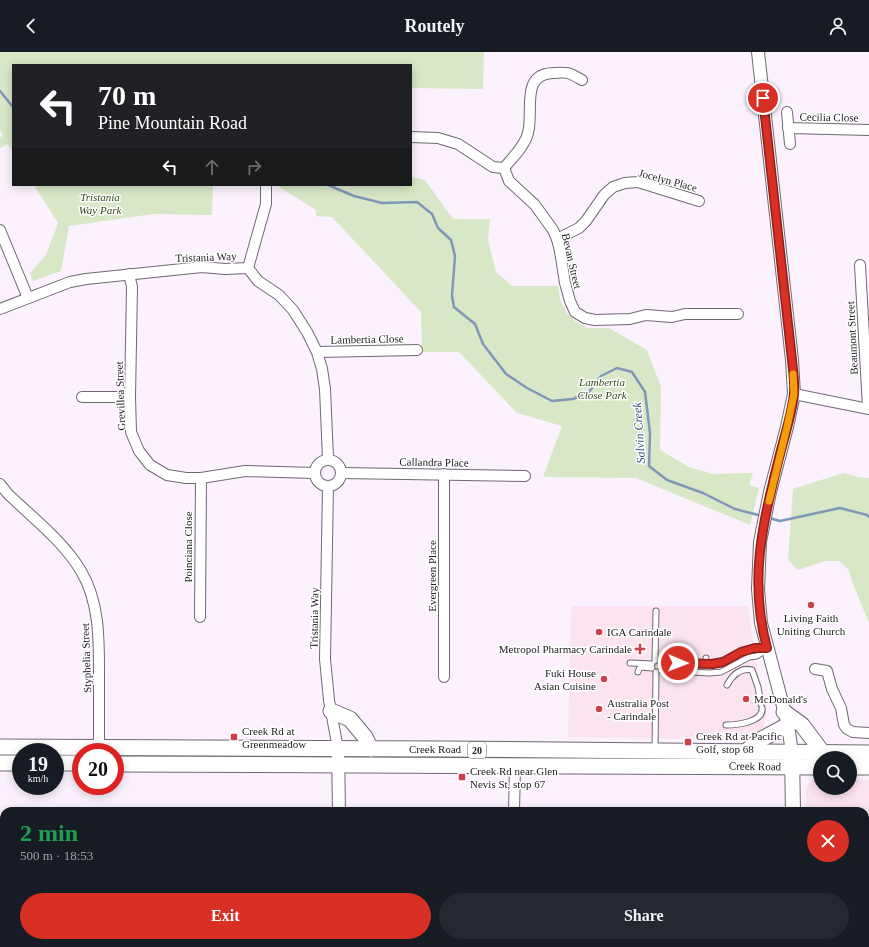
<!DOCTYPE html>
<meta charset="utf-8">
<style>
body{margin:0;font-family:"Times New Roman",serif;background:#242831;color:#f1f3f6;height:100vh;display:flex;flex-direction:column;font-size:15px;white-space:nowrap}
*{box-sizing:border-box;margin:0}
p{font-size:13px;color:#9ea1a6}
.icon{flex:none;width:22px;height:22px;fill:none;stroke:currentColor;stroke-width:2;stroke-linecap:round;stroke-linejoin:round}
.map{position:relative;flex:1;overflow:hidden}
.side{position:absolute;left:0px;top:755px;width:869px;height:140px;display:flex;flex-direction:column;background:#171b24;border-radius:12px 12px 0 0;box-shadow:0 2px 10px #0003}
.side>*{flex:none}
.banner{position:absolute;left:12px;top:12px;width:400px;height:122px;border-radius:0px;box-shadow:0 2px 10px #0003;background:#202124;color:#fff;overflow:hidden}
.fabs{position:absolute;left:813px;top:699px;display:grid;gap:8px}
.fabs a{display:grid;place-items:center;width:44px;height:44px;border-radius:50%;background:#171b24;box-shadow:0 2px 10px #0003;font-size:20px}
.speed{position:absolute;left:12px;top:691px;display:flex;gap:8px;font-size:20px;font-weight:700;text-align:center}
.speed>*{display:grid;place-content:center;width:52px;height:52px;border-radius:50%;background:#171b24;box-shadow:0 2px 10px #0003;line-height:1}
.speed small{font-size:10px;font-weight:400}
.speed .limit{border:6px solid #d22;background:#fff;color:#111}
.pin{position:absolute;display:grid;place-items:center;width:34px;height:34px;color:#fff;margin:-17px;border:2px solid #fff;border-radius:50%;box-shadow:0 1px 4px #0007}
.me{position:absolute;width:44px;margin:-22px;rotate:91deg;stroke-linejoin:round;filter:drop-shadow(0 0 3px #0008)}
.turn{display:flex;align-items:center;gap:14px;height:84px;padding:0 20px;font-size:18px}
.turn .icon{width:52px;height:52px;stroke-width:2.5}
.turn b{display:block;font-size:28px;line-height:34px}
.lanes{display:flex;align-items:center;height:38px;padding:0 20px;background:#0003;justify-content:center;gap:20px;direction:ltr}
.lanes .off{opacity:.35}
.round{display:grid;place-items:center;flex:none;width:42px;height:42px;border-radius:21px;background:#242831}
.headline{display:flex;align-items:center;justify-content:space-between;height:68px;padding:0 20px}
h1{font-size:24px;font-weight:800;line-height:30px;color:#1e9e55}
.button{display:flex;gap:8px;margin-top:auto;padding:8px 20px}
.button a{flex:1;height:46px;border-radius:24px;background:#d93025;color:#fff;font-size:16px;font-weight:800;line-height:46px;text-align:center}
.button a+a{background:#242831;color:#f1f3f6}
header{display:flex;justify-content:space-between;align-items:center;height:52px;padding:0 20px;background:#171b24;font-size:18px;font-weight:800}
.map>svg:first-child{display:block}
.commercial{fill:#fbe4f0}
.green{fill:#d8e8c6}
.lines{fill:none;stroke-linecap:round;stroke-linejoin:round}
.stream{stroke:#8097b8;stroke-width:2.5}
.service-casing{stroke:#706873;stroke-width:7}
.minor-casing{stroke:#706873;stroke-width:12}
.tertiary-casing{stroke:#706873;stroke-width:14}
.secondary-casing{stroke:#706873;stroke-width:16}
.primary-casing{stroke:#706873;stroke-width:17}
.service{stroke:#fff;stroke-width:5}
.minor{stroke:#fff;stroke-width:10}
.tertiary{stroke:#fff;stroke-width:12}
.secondary{stroke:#fff;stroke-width:14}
.primary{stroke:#fff;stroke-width:15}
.route-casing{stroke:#8d1f18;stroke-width:10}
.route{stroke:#d93025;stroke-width:7}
.slow{stroke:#f59e0b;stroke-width:7}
.poi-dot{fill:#cf3f4b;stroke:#fff;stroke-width:1.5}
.labels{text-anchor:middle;stroke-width:3;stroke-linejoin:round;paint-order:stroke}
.shield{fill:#fff;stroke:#666466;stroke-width:1}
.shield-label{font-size:10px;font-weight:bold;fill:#242125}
.street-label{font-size:11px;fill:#242125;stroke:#fff}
.park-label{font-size:11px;font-style:italic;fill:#354b12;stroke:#fff}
.poi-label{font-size:11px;fill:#242125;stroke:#fff;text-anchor:start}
.water-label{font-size:12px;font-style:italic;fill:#2e4f7d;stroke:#fff}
</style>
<header><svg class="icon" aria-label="back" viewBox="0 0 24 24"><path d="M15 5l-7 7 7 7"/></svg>Routely<svg class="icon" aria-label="person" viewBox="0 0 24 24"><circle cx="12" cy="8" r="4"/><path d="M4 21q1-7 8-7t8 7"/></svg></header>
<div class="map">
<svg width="869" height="895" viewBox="0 0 869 895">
<rect width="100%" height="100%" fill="#fbf2fe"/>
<g class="commercial">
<path d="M571 554H748L755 607 767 659 763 678 737 688 568 685Z"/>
<path d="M820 727V736H850V727L869 728V845H865V759H806V734L812 728Z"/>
</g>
<g class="green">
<path d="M0 0H484L483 37 411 36V13H13V100L8 92 0 96V85L3 84 0 79Z"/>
<path d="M411 125 425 128 453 167H490L488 188 496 220 512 234H558L560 247 566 260 575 269 587 276H609L647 298 661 335 660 398 689 415 712 422 753 421 749 433 759 436 750 473 636 426 543 425 562 374 517 361 459 300H422L421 260 332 165 316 164V158L276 133H411Z"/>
<path d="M34 133H213L212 163 153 162 69 174 61 219 33 229 30 221 46 203 58 171Z"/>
<path d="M843 421 858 425 869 426V571L851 527 849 518 839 509H825L798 518 788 508 793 437Z"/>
</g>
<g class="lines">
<g class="stream">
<path d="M0 39 13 55"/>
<path d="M328 133 354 144 382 151 417 150 432 162 438 176 451 188 455 204 452 244 454 255 475 272 483 292 506 322 527 336 552 349 573 347 589 340 601 324 617 316 632 320 645 340 650 381 649 414 667 428 703 441 735 457 762 464"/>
<path d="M769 466 780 469 840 456 867 463 869 465"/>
</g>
<g class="service-casing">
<g id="service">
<path d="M678 605V611"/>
<path d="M706 606V612"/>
<path d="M655 609 656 559"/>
<path d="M630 611 652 612"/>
<path d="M661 611 712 612 723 611 741 600 755 596H767"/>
<path d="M661 618 709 621 721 620 749 605 757 604 767 597"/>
<path d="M638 620 639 617 641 615 652 616"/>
<path d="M727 633C732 624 740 615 752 618L758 635 761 652"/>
<path d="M726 673C737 673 764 670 762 656"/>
<path d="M655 697 656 620"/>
</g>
</g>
<g class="minor-casing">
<g id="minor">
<path d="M787 60 790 92"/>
<path d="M788 76 869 78"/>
<path d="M411 85 438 86 458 92 493 115 504 116 509 129 535 153 553 178 557 187 560 199 565 231 570 249 575 260 585 266 595 268 630 267 646 263 672 265 685 262H738"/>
<path d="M504 116C512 106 525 94 528 81 534 59 520 22 553 21 569 20 568 20 582 28"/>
<path d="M0 178 28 246"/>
<path d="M557 187 579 176 586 169 604 143 613 135 625 131 638 130 699 149"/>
<path d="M860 213 868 356"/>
<path d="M248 216 266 152V133"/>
<path d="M129 222 132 235 130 345 131 380 139 399 150 413 167 423 186 426H201L245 419 315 421"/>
<path d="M0 257 70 230 86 227 202 215 225 217 248 216 258 229 279 243 293 258 307 280 317 300 322 317 325 337 328 407"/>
<path d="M317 300 417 298"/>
<path d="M794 342 869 357"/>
<path d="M82 345H130"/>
<circle cx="328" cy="421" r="13"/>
<path d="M342 421 525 424"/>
<path d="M444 422V625"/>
<path d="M0 432 8 442C32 465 64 490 81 519 100 551 99 589 99 625 99 649 99 672 99 695"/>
<path d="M328 434 325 607 329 648 338 697"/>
<path d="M200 565 201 426"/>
<path d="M815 617 827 619 832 637 841 656 844 673 847 677 853 680 869 681"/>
<path d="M514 759 515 713"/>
<path d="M0 816H4"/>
<path d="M865 878H869"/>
<path d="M79 895V891"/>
<path d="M181 895V891"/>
<path d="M417 895 418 891"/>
<path d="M514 895V891"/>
<path d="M696 895V891"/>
</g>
</g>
<g class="tertiary-casing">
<g id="tertiary">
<path d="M758 0 792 308 794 342 787 375 770 440 760 490 758 537 761 571 788 673 792 701"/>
<path d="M338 697 339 759"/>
<path d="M308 895 310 891"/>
</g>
</g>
<g class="secondary-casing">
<g id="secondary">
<path d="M792 703 793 759"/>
<path d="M792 895V891"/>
</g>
</g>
<g class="primary-casing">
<g id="primary">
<path d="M331 659 350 667 365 685 371 697"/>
<path d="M784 660 802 673 823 701"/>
<path d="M0 695 444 697 869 701"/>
<path d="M745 700 760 688 788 673"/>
<path d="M0 711H21"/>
<path d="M55 711H81"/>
<path d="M115 712 820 715"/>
<path d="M850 715H869"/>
</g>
</g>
<use href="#service" class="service"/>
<use href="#minor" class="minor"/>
<use href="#tertiary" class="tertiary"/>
<use href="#secondary" class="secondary"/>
<use href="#primary" class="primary"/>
</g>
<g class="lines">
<g class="route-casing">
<path id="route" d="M678 611 712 612 723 610 741 600 755 596H767C749 529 762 475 778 410 783 389 792 362 794 342 795 331 793 319 792 308L763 46"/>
</g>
<use href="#route" class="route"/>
<path class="slow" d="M769 449 787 375 794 342 793 322"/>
</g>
<g class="poi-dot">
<circle cx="811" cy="553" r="4"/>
<circle cx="599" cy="580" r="4"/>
<path d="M638 591h4v4h4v4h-4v4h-4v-4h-4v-4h4z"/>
<circle cx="604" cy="627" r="4"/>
<circle cx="746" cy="647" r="4"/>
<circle cx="599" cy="657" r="4"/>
<rect x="230" y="681" width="8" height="8" rx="2"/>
<rect x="684" y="686" width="8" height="8" rx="2"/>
<rect x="458" y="721" width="8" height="8" rx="2"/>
</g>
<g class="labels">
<rect class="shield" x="468" y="690" width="18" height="16" rx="3"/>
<g class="shield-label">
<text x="477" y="702">20</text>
</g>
<g class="street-label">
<text transform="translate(829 65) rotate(1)" y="4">Cecilia Close</text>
<text transform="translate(668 128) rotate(15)" y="4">Jocelyn Place</text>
<text transform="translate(206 205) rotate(-2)" y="4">Tristania Way</text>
<text transform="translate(572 209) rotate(77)" y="4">Bevan Street</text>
<text transform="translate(852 286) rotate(-93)" y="4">Beaumont Street</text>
<text transform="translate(367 287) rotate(-1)" y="4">Lambertia Close</text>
<text transform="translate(120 344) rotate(-92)" y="4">Grevillea Street</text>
<text transform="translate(434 410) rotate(1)" y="4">Callandra Place</text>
<text transform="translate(188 495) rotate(-90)" y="4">Poinciana Close</text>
<text transform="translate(432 524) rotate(-90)" y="4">Evergreen Place</text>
<text transform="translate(314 566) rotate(-89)" y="4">Tristania Way</text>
<text transform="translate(86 606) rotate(-92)" y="4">Styphelia Street</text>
<text x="435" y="701">Creek Road</text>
<text transform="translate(755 714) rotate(1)" y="4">Creek Road</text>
</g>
<g class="park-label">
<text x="100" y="149">Tristania<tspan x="100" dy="13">Way Park</tspan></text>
<text x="602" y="334">Lambertia<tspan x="602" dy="13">Close Park</tspan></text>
</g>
<g class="poi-label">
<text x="811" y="570" text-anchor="middle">Living Faith<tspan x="811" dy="13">Uniting Church</tspan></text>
<text x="607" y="584">IGA Carindale</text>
<text x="632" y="601" text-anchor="end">Metropol Pharmacy Carindale</text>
<text x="596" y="625" text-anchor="end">Fuki House<tspan x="596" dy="13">Asian Cuisine</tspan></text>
<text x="754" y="651">McDonald's</text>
<text x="607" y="655">Australia Post<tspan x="607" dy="13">- Carindale</tspan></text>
<text x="242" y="683">Creek Rd at<tspan x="242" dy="13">Greenmeadow</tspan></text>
<text x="696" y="688">Creek Rd at Pacific<tspan x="696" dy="13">Golf, stop 68</tspan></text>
<text x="470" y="723">Creek Rd near Glen<tspan x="470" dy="13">Nevis St, stop 67</tspan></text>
</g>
<g class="water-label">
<text transform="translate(639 381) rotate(-94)" y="4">Salvin Creek</text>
</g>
</g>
</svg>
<div class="fabs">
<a><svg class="icon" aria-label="search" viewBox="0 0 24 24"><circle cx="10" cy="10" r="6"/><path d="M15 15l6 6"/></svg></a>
</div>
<div class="speed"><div>19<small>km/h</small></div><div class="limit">20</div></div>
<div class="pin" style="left:763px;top:46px;background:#d93025"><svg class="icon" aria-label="arrive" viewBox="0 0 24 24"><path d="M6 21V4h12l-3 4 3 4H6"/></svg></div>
<svg class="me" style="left:678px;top:611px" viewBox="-20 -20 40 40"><circle r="17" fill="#d93025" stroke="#fff" stroke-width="3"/><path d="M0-11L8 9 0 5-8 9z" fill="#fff"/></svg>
<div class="banner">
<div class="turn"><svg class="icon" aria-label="left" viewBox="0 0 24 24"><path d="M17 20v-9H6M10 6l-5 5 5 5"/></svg><div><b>70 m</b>Pine Mountain Road</div></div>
<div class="lanes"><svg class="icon" aria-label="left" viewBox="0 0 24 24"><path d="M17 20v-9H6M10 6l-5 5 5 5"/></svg><svg class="icon off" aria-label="ahead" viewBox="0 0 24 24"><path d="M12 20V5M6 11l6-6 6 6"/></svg><svg class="icon off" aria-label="right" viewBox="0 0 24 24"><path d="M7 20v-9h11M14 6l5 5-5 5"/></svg></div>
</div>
<section class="side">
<div class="headline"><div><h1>2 min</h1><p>500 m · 18:53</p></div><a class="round" style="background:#d93025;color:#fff"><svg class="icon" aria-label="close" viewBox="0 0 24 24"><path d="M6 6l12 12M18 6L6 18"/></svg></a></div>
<div class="button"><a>Exit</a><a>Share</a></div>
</section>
</div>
